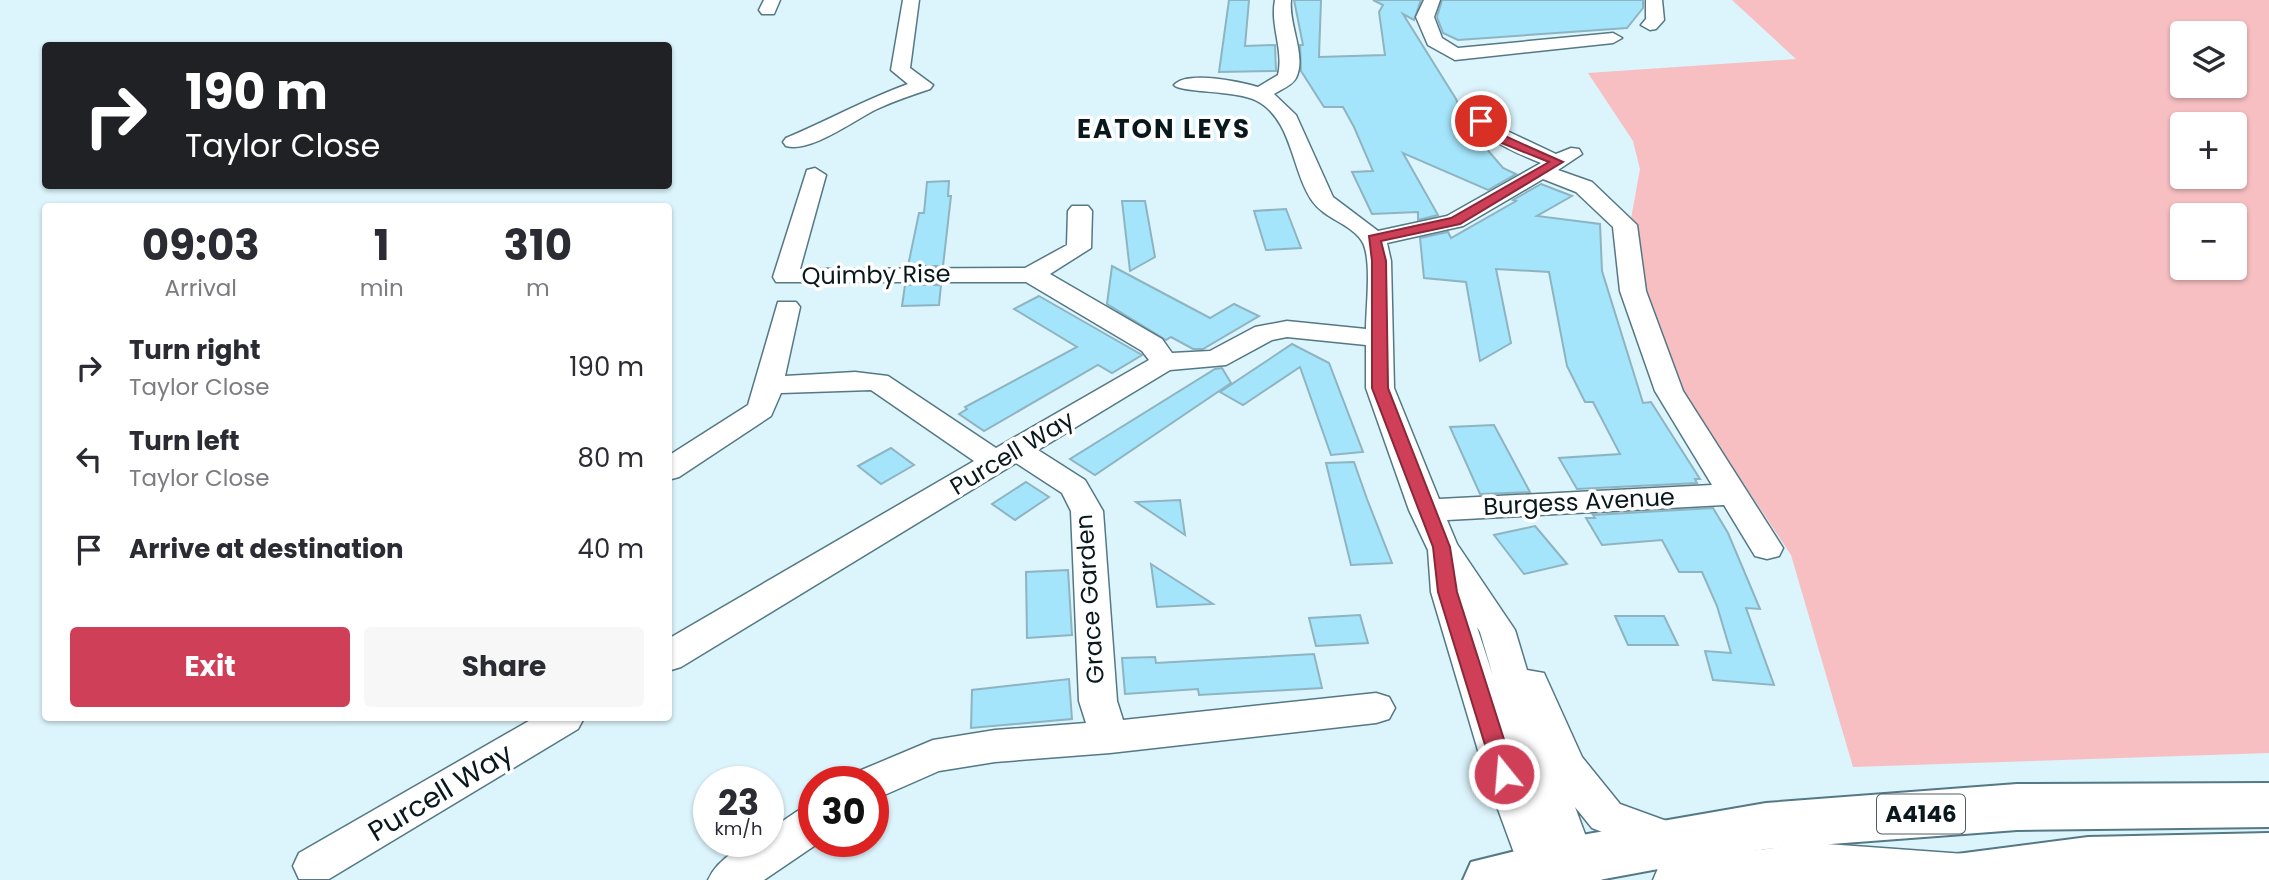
<!DOCTYPE html>
<meta charset="utf-8">
<style>
body{margin:0;font-family:Poppins,sans-serif;background:#f7f7f7;color:#2b2b33;height:100vh;display:flex;flex-direction:column;font-size:26px;white-space:nowrap}
*{box-sizing:border-box;margin:0}
p{font-size:23px;color:#7c7c81}
.icon{flex:none;width:38px;height:38px;fill:none;stroke:currentColor;stroke-width:2;stroke-linecap:round;stroke-linejoin:round}
.map{position:relative;flex:1;overflow:hidden}
.side{position:absolute;left:42px;top:203px;width:630px;height:518px;display:flex;flex-direction:column;background:#fff;border-radius:7px;box-shadow:0 2px 5px #0004}
.side>*{flex:none}
.guide{position:absolute;left:42px;top:42px;width:630px;height:147px;border-radius:7px;box-shadow:0 2px 5px #0004;background:#202124;color:#fff;overflow:hidden}
.controls{position:absolute;left:2170px;top:21px;display:grid;gap:14px}
.controls a{display:grid;place-items:center;width:77px;height:77px;border-radius:7px;background:#fff;box-shadow:0 2px 5px #0004;font-size:35px}
.speed{position:absolute;left:693px;top:766px;display:flex;gap:14px;font-size:35px;font-weight:700;text-align:center}
.speed>*{display:grid;place-content:center;width:91px;height:91px;border-radius:50%;background:#fff;box-shadow:0 2px 5px #0004;line-height:1}
.speed small{font-size:18px;font-weight:400}
.speed .limit{border:10px solid #d22;background:#fff;color:#111}
.pin{position:absolute;display:grid;place-items:center;width:60px;height:60px;color:#fff;margin:-30px;border:4px solid #fff;border-radius:50%;box-shadow:0 2px 7px #0007}
.me{position:absolute;width:77px;margin:-38px;rotate:343deg;stroke-linejoin:round;filter:drop-shadow(0 0 5px #0008)}
.turn{display:flex;align-items:center;gap:24px;height:147px;padding:0 28px;font-size:32px}
.turn .icon{width:91px;height:91px;stroke-width:2.5}
.turn b{display:block;font-size:49px;line-height:60px}
.eta{display:flex;justify-content:space-evenly;align-items:center;height:119px;text-align:center}
.eta b{font-size:42px;font-weight:700;line-height:49px}
.cta{display:flex;gap:14px;margin-top:auto;padding:14px 28px}
.cta a{flex:1;height:80px;border-radius:7px;background:#cf3f58;color:#fff;font-size:28px;font-weight:700;line-height:80px;text-align:center}
.cta a+a{background:#f7f7f7;color:#2b2b33}
ul{padding:0;list-style:none}
li{display:flex;align-items:center;gap:21px;height:91px;padding:0 28px}
li div{flex:1}
li b{display:block;font-size:26px}
li em{font-style:normal}
.map>svg:first-child{display:block}
.green{fill:#f7bfc2;fill-rule:evenodd}
.building{fill:#a4e5fb;stroke:#8eb4c1;stroke-width:2}
.lines{fill:none;stroke-linecap:round;stroke-linejoin:round}
.minor-casing{stroke:#547884;stroke-width:3}
.trunk-casing{stroke:#547884;stroke-width:4}
.minor{fill:#fff;fill-rule:evenodd}
.trunk{fill:#fff;fill-rule:evenodd}
.route{fill:#cf3f58;stroke:#872939;stroke-width:2}
.labels{text-anchor:middle;stroke-width:7;stroke-linejoin:round;paint-order:stroke}
.shield{fill:#fff;stroke:#535d61;stroke-width:2}
.shield-label{font-size:23px;font-weight:bold;fill:#09181d}
.street-label{font-size:24px;fill:#09181d;stroke:#fff}
.far-district-label{font-size:26px;font-weight:bold;letter-spacing:2px;fill:#09181d;stroke:#fff}
.near-street-label{font-size:28px;fill:#09181d;stroke:#fff}
</style>
<div class="map">
<svg width="2269" height="880" viewBox="0 0 2269 880">
<rect width="100%" height="100%" fill="#dcf4fc"/>
<path class="green" d="M1732 0H2269V753L1853 767 1791 555 1676 382 1642 284 1631 219 1640 169 1633 141 1588 73 1796 59ZM2182 33H2235V86H2182ZM2182 124H2235V177H2182ZM2182 215H2235V268H2182Z"/>
<g class="building">
<path d="M1229 0H1249L1245 46 1275 45 1276 71 1219 72Z"/>
<path d="M1294 0H1321L1319 57 1385 55 1379 12 1383 5 1373 0H1421L1414 20 1403 14 1456 99 1467 126 1503 168 1516 174 1488 190 1403 153 1438 215 1418 220V212L1372 214 1352 172 1373 171 1354 127 1343 107H1324L1301 71 1300 45H1303Z"/>
<path d="M1442 0H1643V8L1627 28 1458 40 1443 33 1437 17Z"/>
<path d="M949 181 948 196H951L943 266H908L919 213H924L927 182Z"/>
<path d="M1541 184 1572 196 1537 216 1600 224 1602 271 1643 403 1651 402 1700 479H1695L1697 483 1577 489 1559 458 1620 454 1593 402H1585L1567 366 1549 272 1496 269 1511 343 1480 361 1466 282 1424 278 1420 238 1448 232 1451 238 1516 201 1513 200Z"/>
<path d="M1122 201H1145L1155 257 1130 271Z"/>
<path d="M1286 209 1301 248 1266 250 1254 211Z"/>
<path d="M1112 266 1210 318 1234 304 1259 316 1203 349H1193L1171 337 1166 340 1107 304Z"/>
<path d="M905 285H941L939 305 902 306Z"/>
<path d="M1039 296 1142 355 1112 373 1098 365 984 431 959 414 967 409 965 407 1077 347 1014 309Z"/>
<path d="M1292 344 1329 363 1363 452 1331 455 1300 367 1243 405 1220 392Z"/>
<path d="M1222 368 1231 383 1095 475 1070 459 1215 369Z"/>
<path d="M1494 425 1530 492 1480 494 1450 427Z"/>
<path d="M891 448 914 465 881 484 858 466Z"/>
<path d="M1354 462 1367 499 1392 563 1351 565 1326 463Z"/>
<path d="M1026 482 1049 497 1015 520 992 504Z"/>
<path d="M1180 500 1185 535 1136 502Z"/>
<path d="M1713 508 1728 533 1760 609 1746 608 1774 685 1713 680 1705 651 1731 653 1717 606 1702 572H1679L1662 540 1602 545 1586 518H1595L1593 515Z"/>
<path d="M1535 526 1567 564 1524 574 1494 535Z"/>
<path d="M1151 564 1213 604 1157 607Z"/>
<path d="M1068 570 1072 635 1027 638 1026 572Z"/>
<path d="M1360 615 1368 643 1316 646 1309 618Z"/>
<path d="M1615 616H1664L1678 645H1628Z"/>
<path d="M1314 654 1322 688 1199 695 1198 689 1125 694 1122 658 1155 657 1156 663Z"/>
<path d="M1069 679 1072 719 971 728 972 690Z"/>
</g>
<g class="lines">
<g class="minor-casing">
<g id="minor">
<path d="M764 0H780L774 14H762L759 10Z"/>
<path d="M903 0H919L910 68 933 85 930 89C912 95 894 101 877 109 854 120 811 153 786 146L783 142 786 138C827 121 866 99 908 84L891 70Z"/>
<path d="M1275 0H1291C1288 24 1307 56 1296 78 1293 85 1280 90 1274 94L1296 115 1333 197 1378 231 1447 216 1541 163C1507 149 1479 139 1466 103L1476 97 1483 99 1491 116 1505 130 1556 154 1571 148 1579 149 1582 154 1558 170 1592 182 1637 225 1646 291 1683 391 1783 548 1779 556 1767 559 1755 556 1724 505 1447 520 1457 544 1515 630 1527 670 1544 673 1582 757 1620 804 1686 828 1692 841 1686 854 1671 859 1592 828 1575 807 1602 880H1524L1485 774 1431 592 1428 550 1409 510 1366 388V345L1287 337 1272 340 1226 365 1170 370 1038 450 1085 480 1103 511 1117 701 1123 720 1376 693 1389 697 1395 708 1389 719 1376 723 1110 753 995 762 939 771 873 800V782H853L859 771 933 740 995 730 1086 723 1079 701 1071 511 1062 493 1016 463 681 667 668 671V639L974 461 871 390 781 393 771 416 679 477 668 480V456L748 405 778 302H796L800 307 785 376 855 372 888 376 996 448 1149 360 1142 351 1026 282H776L773 277 807 170 815 168 826 175 800 269 1025 268 1067 245 1068 211 1072 206H1088L1092 211 1091 248 1050 274 1162 339 1172 353 1210 351 1255 327 1287 321 1366 329C1366 308 1372 261 1363 243 1354 225 1325 219 1313 202 1291 171 1293 120 1257 101 1237 90 1181 93 1174 85 1187 70 1241 82 1258 87L1278 75C1284 50 1270 26 1275 0ZM1543 179 1576 192 1613 227 1620 291 1655 391 1712 485 1439 499 1394 388 1391 261 1387 243 1463 226ZM1477 627 1480 632 1493 676Z"/>
<path d="M1424 0H1440L1434 17 1442 38 1458 48 1613 33 1622 38 1613 43 1455 60 1428 45 1416 17Z"/>
<path d="M1646 0H1662L1664 20 1656 29 1650 30 1641 25 1646 19Z"/>
<path d="M534 718H584L578 729 329 879H299L293 866 299 853Z"/>
<path d="M814 805V842H820L764 880H708C718 858 744 842 768 842V831L799 810Z"/>
<path d="M1813 843 1965 854 1980 859 1986 873 1983 880H1653L1659 866 1674 861Z"/>
</g>
</g>
<g class="trunk-casing">
<g id="trunk">
<path d="M2269 783V827L2017 830 1766 849 1599 880H1463L1471 862 1576 836 1766 803 2017 784Z"/>
<path d="M2269 833V880H1921L1929 862 1949 855 2088 837Z"/>
</g>
</g>
<use href="#minor" class="minor"/>
<use href="#trunk" class="trunk"/>
</g>
<path class="route" d="M1477 119H1485L1507 137 1563 162 1460 224 1381 241 1386 261 1388 388 1450 547 1457 592 1515 774 1512 780 1504 783 1497 780 1494 774 1438 592 1433 547 1372 388V261L1369 236 1451 218 1549 162 1499 142 1477 124Z"/>
<g class="labels">
<rect class="shield" x="1877" y="794.5" width="88" height="39" rx="5"/>
<g class="shield-label">
<text x="1921" y="822">A4146</text>
</g>
<g class="street-label">
<text transform="translate(876 275) rotate(-1)" y="8">Quimby Rise</text>
<text transform="translate(1012 453) rotate(-31)" y="8">Purcell Way</text>
<text transform="translate(1579 502) rotate(-3)" y="8">Burgess Avenue</text>
<text transform="translate(1090 599) rotate(-94)" y="8">Grace Garden</text>
</g>
<g class="far-district-label">
<text x="1164" y="138">EATON LEYS</text>
</g>
<g class="near-street-label">
<text transform="translate(440 792) rotate(-31)" y="10">Purcell Way</text>
</g>
</g>
</svg>
<div class="controls">
<a><svg class="icon" aria-label="layers" viewBox="0 0 24 24"><path d="M12 4l9 5-9 5-9-5zM3 14l9 5 9-5"/></svg></a>
<a>+</a>
<a>−</a>
</div>
<div class="speed"><div>23<small>km/h</small></div><div class="limit">30</div></div>
<div class="pin" style="left:1481px;top:121px;background:#d93025"><svg class="icon" aria-label="arrive" viewBox="0 0 24 24"><path d="M6 21V4h12l-3 4 3 4H6"/></svg></div>
<svg class="me" style="left:1504px;top:774px" viewBox="-20 -20 40 40"><circle r="17" fill="#cf3f58" stroke="#fff" stroke-width="3"/><path d="M0-11L8 9 0 5-8 9z" fill="#fff"/></svg>
<div class="guide">
<div class="turn"><svg class="icon" aria-label="right" viewBox="0 0 24 24"><path d="M7 20v-9h11M14 6l5 5-5 5"/></svg><div><b>190 m</b>Taylor Close</div></div>
</div>
<section class="side">
<div class="eta">
<div><b>09:03</b><p>Arrival</p></div>
<div><b>1</b><p>min</p></div>
<div><b>310</b><p>m</p></div>
</div>
<ul>
<li><svg class="icon" aria-label="right" viewBox="0 0 24 24"><path d="M7 20v-9h11M14 6l5 5-5 5"/></svg><div><b>Turn right</b><p>Taylor Close</p></div><em>190 m</em></li>
<li><svg class="icon" aria-label="left" viewBox="0 0 24 24"><path d="M17 20v-9H6M10 6l-5 5 5 5"/></svg><div><b>Turn left</b><p>Taylor Close</p></div><em>80 m</em></li>
<li><svg class="icon" aria-label="arrive" viewBox="0 0 24 24"><path d="M6 21V4h12l-3 4 3 4H6"/></svg><div><b>Arrive at destination</b></div><em>40 m</em></li>
</ul>
<div class="cta"><a>Exit</a><a>Share</a></div>
</section>
</div>
